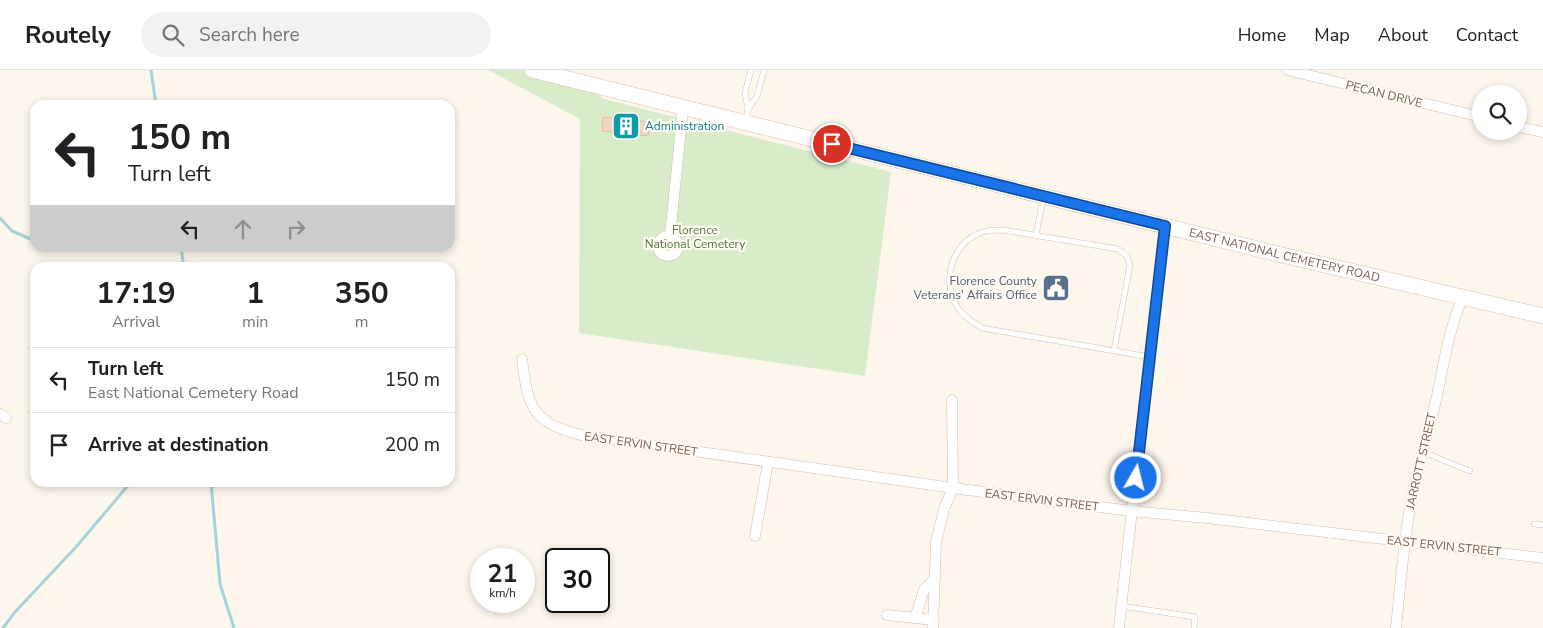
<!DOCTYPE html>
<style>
body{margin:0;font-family:"Nunito Sans",sans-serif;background:#f2f2f2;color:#202124;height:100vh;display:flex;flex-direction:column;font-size:19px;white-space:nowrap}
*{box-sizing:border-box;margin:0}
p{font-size:16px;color:#757577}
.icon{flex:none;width:28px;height:28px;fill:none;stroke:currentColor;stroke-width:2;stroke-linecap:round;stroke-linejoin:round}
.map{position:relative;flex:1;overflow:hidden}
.side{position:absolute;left:30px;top:192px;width:425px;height:225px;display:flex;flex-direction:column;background:#fff;border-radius:15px;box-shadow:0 2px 8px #0003}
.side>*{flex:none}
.top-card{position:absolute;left:30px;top:30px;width:425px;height:152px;border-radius:15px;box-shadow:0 2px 8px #0003;background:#fff;color:#202124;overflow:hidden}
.tools{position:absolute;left:1472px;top:15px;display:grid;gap:10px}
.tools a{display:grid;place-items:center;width:55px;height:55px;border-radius:50%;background:#fff;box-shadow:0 2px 8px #0003;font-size:25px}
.speed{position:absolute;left:470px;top:478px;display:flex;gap:10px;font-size:25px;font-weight:700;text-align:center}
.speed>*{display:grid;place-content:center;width:65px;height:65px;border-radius:50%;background:#fff;box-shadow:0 2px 8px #0003;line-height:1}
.speed small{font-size:12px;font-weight:400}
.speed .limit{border:2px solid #111;border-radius:8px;background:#fff;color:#111}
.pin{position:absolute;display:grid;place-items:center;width:42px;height:42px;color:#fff;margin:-21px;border:2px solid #fff;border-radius:50%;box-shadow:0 1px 5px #0007}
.me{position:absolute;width:55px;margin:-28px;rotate:8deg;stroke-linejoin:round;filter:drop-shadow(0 0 4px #0008)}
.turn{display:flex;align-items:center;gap:18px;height:105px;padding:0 15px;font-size:22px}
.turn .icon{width:65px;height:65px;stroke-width:2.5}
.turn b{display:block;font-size:35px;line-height:42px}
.lanes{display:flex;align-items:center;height:48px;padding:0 15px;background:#0003;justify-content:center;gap:25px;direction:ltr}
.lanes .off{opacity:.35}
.eta{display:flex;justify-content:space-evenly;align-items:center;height:85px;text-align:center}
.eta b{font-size:30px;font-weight:700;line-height:35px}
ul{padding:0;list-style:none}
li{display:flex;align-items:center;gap:15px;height:65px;padding:0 15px;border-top:1px solid #e0e0e0}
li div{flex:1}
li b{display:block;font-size:19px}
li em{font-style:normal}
header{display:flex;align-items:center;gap:30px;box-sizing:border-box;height:70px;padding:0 25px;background:#fff;border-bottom:1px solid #e0e0e0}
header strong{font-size:24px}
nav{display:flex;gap:28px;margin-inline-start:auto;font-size:18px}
.search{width:350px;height:45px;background:#f2f2f2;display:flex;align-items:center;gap:12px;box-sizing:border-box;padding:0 18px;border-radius:28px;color:#757577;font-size:19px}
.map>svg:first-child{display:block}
.green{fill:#d8ecc9}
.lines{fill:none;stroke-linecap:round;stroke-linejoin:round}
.stream{stroke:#a5d3da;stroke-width:3}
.building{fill:#f3d5c3;stroke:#e6bba3}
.lane-casing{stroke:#d1beb0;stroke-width:6}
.street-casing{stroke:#d1beb0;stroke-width:11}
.secondary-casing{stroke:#d6c0b0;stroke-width:16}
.lane{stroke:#fff;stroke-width:5}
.street{stroke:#fff;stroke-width:10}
.secondary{stroke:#fff;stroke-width:15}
.route-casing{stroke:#114b97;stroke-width:12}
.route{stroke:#1a73e8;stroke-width:9}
.labels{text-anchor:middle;stroke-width:4.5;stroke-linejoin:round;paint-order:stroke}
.street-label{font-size:12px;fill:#7a5c4d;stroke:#fffaf3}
.culture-label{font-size:12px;fill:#0d838f;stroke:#fffaf3;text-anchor:start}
.park-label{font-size:12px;fill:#537a41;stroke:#fffaf3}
.service-label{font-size:12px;fill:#4e5e75;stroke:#fffaf3;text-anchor:end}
</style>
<header>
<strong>Routely</strong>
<div class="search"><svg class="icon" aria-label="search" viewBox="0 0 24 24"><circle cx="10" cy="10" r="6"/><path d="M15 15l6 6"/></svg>Search here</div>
<nav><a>Home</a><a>Map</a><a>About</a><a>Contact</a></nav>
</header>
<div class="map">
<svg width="1543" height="558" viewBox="0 0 1543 558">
<rect width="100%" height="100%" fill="#fdf6ec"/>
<path class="green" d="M488 0H561L604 29 891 102 865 306 579 263 580 49Z"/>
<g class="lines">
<g class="stream">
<path d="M151 0 156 35"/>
<path d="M0 148 12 161 35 171"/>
<path d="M181 178 184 198"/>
<path d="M211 412 220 514 234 558"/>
<path d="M3 558 15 542 76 477 131 412"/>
</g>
</g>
<path class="building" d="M603 47 650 52 648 66 602 61Z"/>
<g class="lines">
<g class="lane-casing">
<g id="lane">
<path d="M748 39 757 26 764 0"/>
<path d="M746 50 748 39 745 23 751 0"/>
<path d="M1036 165 1043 129"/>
<path d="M1114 280 1130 195 1127 186 1118 179 1003 160C998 160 992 160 987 161 953 168 939 211 958 238 964 247 973 252 982 258L1150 287"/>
<path d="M1423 382 1470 401"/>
<path d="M1534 454 1543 455"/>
<path d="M1121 536 1195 547 1194 558"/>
</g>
</g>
<g class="street-casing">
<g id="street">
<path d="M1287 0 1481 47"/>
<path d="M1519 57 1543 62"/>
<path d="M670 166 683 38"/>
<circle cx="668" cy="176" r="10"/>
<path d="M522 289C528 337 531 352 581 365L953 418 1131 441 1207 448 1543 488"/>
<path d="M0 344 6 348"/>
<path d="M755 466 768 392"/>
<path d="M887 545 934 550"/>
<path d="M915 548 924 520 935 508"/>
<path d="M933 558 936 472 944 439 953 418 952 330"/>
<path d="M1119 558C1133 424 1150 290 1165 156"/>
<path d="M1396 558C1400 515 1404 472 1411 430 1418 395 1429 361 1437 326 1444 292 1449 259 1463 227"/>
</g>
</g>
<g class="secondary-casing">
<g id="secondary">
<path id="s1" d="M532 0 1282 185 1543 246"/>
</g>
</g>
<use href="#lane" class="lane"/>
<use href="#street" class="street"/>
<use href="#secondary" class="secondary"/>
</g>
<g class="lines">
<g class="route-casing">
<path id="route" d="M832 74 1165 156 1136 408"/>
</g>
<use href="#route" class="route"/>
</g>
<defs>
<g id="building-square" transform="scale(1.4375)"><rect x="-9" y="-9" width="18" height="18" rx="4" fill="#0f9aa8" stroke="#fffaf3"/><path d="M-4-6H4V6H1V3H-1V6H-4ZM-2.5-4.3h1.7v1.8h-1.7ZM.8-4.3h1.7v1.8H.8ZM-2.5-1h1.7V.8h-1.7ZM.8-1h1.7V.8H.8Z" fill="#fff"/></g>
<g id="civic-square" transform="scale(1.4375)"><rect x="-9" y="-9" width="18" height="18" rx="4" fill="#5c6f8a" stroke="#fffaf3"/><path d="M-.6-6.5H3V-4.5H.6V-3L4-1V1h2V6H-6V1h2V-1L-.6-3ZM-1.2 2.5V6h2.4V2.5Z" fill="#fff"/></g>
</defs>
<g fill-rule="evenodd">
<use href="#building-square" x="626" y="56"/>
<use href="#civic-square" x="1056" y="218"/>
</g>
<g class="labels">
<g class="street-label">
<text transform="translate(1384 24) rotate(14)" y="4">PECAN DRIVE</text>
<text dy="4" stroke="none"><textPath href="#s1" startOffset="775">EAST NATIONAL CEMETERY ROAD</textPath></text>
<text transform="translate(641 374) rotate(8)" y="4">EAST ERVIN STREET</text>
<text transform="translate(1421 391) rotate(-77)" y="4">JARROTT STREET</text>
<text transform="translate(1042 430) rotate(7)" y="4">EAST ERVIN STREET</text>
<text transform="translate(1444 476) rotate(6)" y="4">EAST ERVIN STREET</text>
</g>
<g class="culture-label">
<text x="645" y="60">Administration</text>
</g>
<g class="park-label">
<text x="695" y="164">Florence<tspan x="695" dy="14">National Cemetery</tspan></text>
</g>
<g class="service-label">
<text x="1037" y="215">Florence County<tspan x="1037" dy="14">Veterans' Affairs Office</tspan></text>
</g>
</g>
</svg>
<div class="tools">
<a><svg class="icon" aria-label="search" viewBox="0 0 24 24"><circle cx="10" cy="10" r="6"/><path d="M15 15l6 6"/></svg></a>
</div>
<div class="speed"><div>21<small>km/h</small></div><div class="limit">30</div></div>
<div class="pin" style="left:832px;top:74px;background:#d93025"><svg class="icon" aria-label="arrive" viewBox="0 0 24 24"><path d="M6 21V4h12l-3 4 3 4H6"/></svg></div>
<svg class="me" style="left:1136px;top:408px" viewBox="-20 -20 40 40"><circle r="17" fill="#1a73e8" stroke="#fff" stroke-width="3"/><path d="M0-11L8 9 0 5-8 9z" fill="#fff"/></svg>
<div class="top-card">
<div class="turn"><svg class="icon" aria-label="left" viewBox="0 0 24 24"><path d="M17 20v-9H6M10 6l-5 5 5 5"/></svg><div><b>150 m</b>Turn left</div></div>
<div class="lanes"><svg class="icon" aria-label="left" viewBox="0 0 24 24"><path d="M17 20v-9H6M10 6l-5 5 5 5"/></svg><svg class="icon off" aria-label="ahead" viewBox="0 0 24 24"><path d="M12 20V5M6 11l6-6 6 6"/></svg><svg class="icon off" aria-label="right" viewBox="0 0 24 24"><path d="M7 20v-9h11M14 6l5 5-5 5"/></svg></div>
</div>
<section class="side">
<div class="eta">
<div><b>17:19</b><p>Arrival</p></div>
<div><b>1</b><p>min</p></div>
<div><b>350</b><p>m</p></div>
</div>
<ul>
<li><svg class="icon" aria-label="left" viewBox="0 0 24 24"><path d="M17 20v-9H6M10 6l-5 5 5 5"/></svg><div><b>Turn left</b><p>East National Cemetery Road</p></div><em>150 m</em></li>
<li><svg class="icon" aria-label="arrive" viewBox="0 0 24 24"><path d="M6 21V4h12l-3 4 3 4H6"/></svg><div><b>Arrive at destination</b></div><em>200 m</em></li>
</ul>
</section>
</div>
